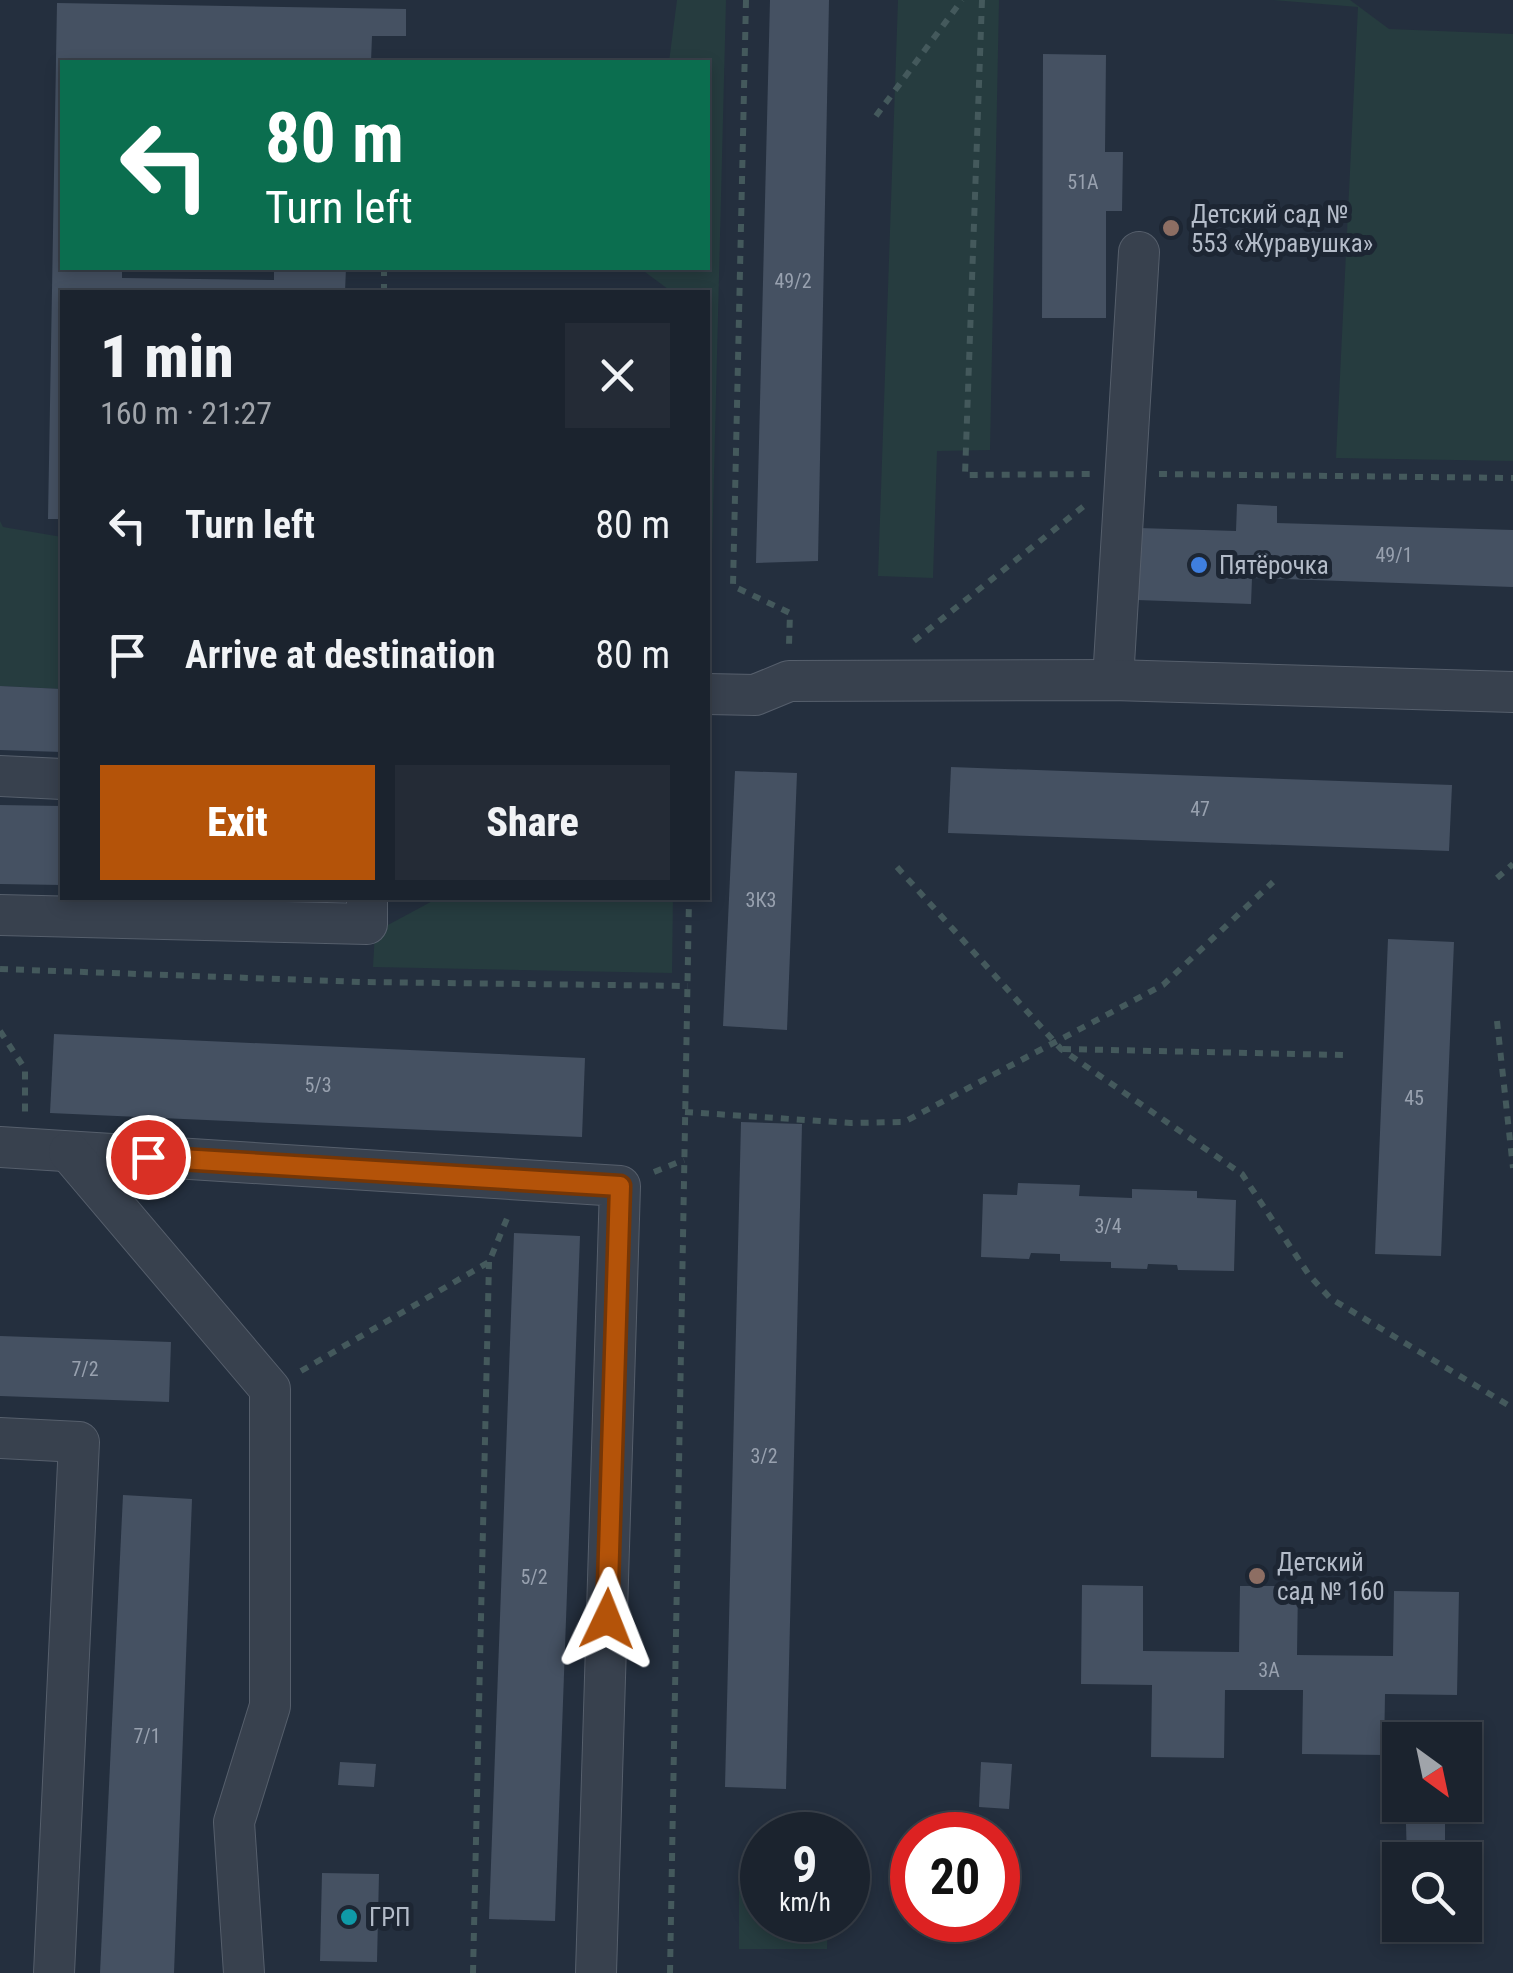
<!DOCTYPE html>
<meta charset="utf-8">
<style>
body{margin:0;font-family:"Roboto Condensed",sans-serif;background:#242b36;color:#f1f3f6;height:100vh;display:flex;flex-direction:column;font-size:38px;white-space:nowrap}
*{box-sizing:border-box;margin:0}
p{font-size:32px;color:#a0a4aa}
.icon{flex:none;width:55px;height:55px;fill:none;stroke:currentColor;stroke-width:2;stroke-linecap:round;stroke-linejoin:round}
.map{position:relative;flex:1;overflow:hidden}
.panel{position:absolute;left:60px;top:290px;width:650px;height:610px;display:flex;flex-direction:column;background:#1b232e;border-radius:0px;box-shadow:0 5px 15px #0003,0 0 0 2px #39404a}
.panel>*{flex:none}
.hud{position:absolute;left:60px;top:60px;width:650px;height:210px;border-radius:0px;box-shadow:0 5px 15px #0003,0 0 0 2px #39404a;background:#0b6e4f;color:#fff;overflow:hidden}
.needle{width:65px;rotate:147deg}
.buttons{position:absolute;left:1382px;top:1722px;display:grid;gap:20px}
.buttons a{display:grid;place-items:center;width:100px;height:100px;border-radius:0px;background:#1b232e;box-shadow:0 5px 15px #0003,0 0 0 2px #39404a;font-size:50px}
.speed{position:absolute;left:740px;top:1812px;display:flex;gap:20px;font-size:50px;font-weight:700;text-align:center}
.speed>*{display:grid;place-content:center;width:130px;height:130px;border-radius:50%;background:#1b232e;box-shadow:0 5px 15px #0003,0 0 0 2px #39404a;line-height:1}
.speed small{font-size:25px;font-weight:400}
.speed .limit{border:15px solid #d22;background:#fff;color:#111}
.pin{position:absolute;display:grid;place-items:center;width:85px;height:85px;color:#fff;margin:-42px;border:5px solid #fff;border-radius:50%;box-shadow:0 2px 10px #0007}
.me{position:absolute;width:110px;margin:-55px;rotate:2deg;stroke-linejoin:round;filter:drop-shadow(0 0 8px #0008)}
.turn{display:flex;align-items:center;gap:35px;height:210px;padding:0 40px;font-size:45px}
.turn .icon{width:130px;height:130px;stroke-width:2.5}
.turn b{display:block;font-size:70px;line-height:85px}
.round{display:grid;place-items:center;flex:none;width:105px;height:105px;border-radius:0px;background:#242b36}
.headline{display:flex;align-items:center;justify-content:space-between;height:170px;padding:0 40px}
h1{font-size:60px;font-weight:800;line-height:75px}
.primary-button{display:flex;gap:20px;margin-top:auto;padding:20px 40px}
.primary-button a{flex:1;height:115px;border-radius:0px;background:#b45309;color:#fff;font-size:40px;font-weight:800;line-height:115px;text-align:center}
.primary-button a+a{background:#242b36;color:#f1f3f6}
ul{padding:0;list-style:none}
li{display:flex;align-items:center;gap:30px;height:130px;padding:0 40px}
li div{flex:1}
li b{display:block;font-size:38px}
li em{font-style:normal}
.map>svg:first-child{display:block}
.green{fill:#263c3f}
.building{fill:#455162}
.lines{fill:none;stroke-linecap:round;stroke-linejoin:round}
.minor-casing{stroke:#565f6c;stroke-width:42}
.path{stroke:#44595c;stroke-width:6;stroke-dasharray:8 8;stroke-linecap:butt}
.minor{stroke:#38414e;stroke-width:40}
.route-casing{stroke:#753606;stroke-width:25}
.route{stroke:#b45309;stroke-width:18}
.education-dot{fill:#8d6e63;stroke:#1d2633;stroke-width:4}
.shop-dot{fill:#3f7fe0;stroke:#1d2633;stroke-width:4}
.culture-dot{fill:#0f9aa8;stroke:#1d2633;stroke-width:4}
.labels{text-anchor:middle;stroke-width:10;stroke-linejoin:round;paint-order:stroke}
.number-label{font-size:20px;fill:#98a1af}
.poi-label{font-size:25px;fill:#b4bcc9;stroke:#1d2633;text-anchor:start}
</style>
<div class="map">
<svg width="1513" height="1973" viewBox="0 0 1513 1973">
<rect width="100%" height="100%" fill="#242f3e"/>
<g class="green">
<path d="M677 0H726L711 592 708 587V292H672L645 272 647 268H708V62H669Z"/>
<path d="M898 0H999L990 450 937 451 933 578 878 576Z"/>
<path d="M1273 0H1350L1389 29 1513 34V461L1336 458 1358 7Z"/>
<path d="M0 521 3 527 62 537V689L0 686Z"/>
<path d="M438 898H673L672 973 373 967 375 932Z"/>
<path d="M762 1883V1920H828L827 1949H739V1884Z"/>
</g>
<g class="building">
<path d="M770 0H829L818 561 756 563Z"/>
<path d="M57 3 406 9V36H372L371 62H62V268H122V278L274 280V268H346L345 292H62V519H48Z"/>
<path d="M1043 54 1106 55 1105 152H1123L1122 211H1106V318H1042Z"/>
<path d="M1237 504 1277 506V523L1513 530V587L1252 578 1251 604 1137 600 1139 528 1236 531Z"/>
<path d="M0 686 62 689V752L0 750Z"/>
<path d="M951 767 1452 785 1449 851 948 833Z"/>
<path d="M735 771 797 773 787 1030 723 1026Z"/>
<path d="M0 805 62 806V885L0 884Z"/>
<path d="M1388 939 1454 942 1441 1256 1375 1254Z"/>
<path d="M54 1034 585 1058 582 1137 50 1113Z"/>
<path d="M741 1122 802 1124 786 1789 725 1787Z"/>
<path d="M1018 1183 1080 1185 1079 1196 1132 1198V1189L1197 1191V1198L1236 1200 1234 1271 1178 1270 1177 1265 1148 1264 1147 1269 1111 1268V1262L1060 1261V1254L1031 1253 1029 1259 981 1257 983 1194 1017 1195Z"/>
<path d="M514 1233 580 1236 555 1921 489 1919Z"/>
<path d="M0 1336 171 1342 169 1402 0 1396Z"/>
<path d="M123 1495 192 1499 174 1973H100Z"/>
<path d="M1082 1585 1143 1586V1651L1239 1652 1240 1586H1298L1297 1655 1393 1656 1394 1591 1459 1592 1457 1695 1385 1694 1384 1755 1302 1754 1303 1690H1225L1224 1758 1151 1757 1152 1685 1081 1684Z"/>
<path d="M340 1762 376 1764 374 1787 338 1785Z"/>
<path d="M981 1762 1012 1764 1009 1809 979 1807Z"/>
<path d="M1445 1823V1860H1407L1406 1824Z"/>
<path d="M322 1873 379 1874 377 1962 320 1961Z"/>
</g>
<g class="lines">
<g class="minor-casing">
<g id="minor">
<path d="M1113 680 1139 252"/>
<path d="M708 694 755 695 789 681 1113 680 1513 692"/>
<path d="M0 776 62 779"/>
<path d="M0 915 367 924V898"/>
<path d="M0 1147 620 1186 596 1973"/>
<path d="M69 1152 270 1389V1706L234 1822 244 1973"/>
<path d="M0 1438 79 1442 54 1973"/>
</g>
</g>
<g class="path">
<path d="M746 0 733 586 790 613 789 645"/>
<path d="M982 0 965 475 1092 474"/>
<path d="M876 116 962 0"/>
<path d="M384 292V268"/>
<path d="M1159 474 1513 478"/>
<path d="M914 641 1084 506"/>
<path d="M897 867 1061 1049 1242 1174 1309 1275 1330 1298 1513 1408"/>
<path d="M1497 878 1513 864"/>
<path d="M0 969 362 982 688 986"/>
<path d="M1497 1021 1513 1168"/>
<path d="M0 1031 25 1069V1112"/>
<path d="M1063 1049 1343 1055"/>
<path d="M685 1112 851 1123 904 1122 1163 985 1273 882"/>
<path d="M654 1172 684 1160"/>
<path d="M301 1371 489 1262 508 1216"/>
<path d="M473 1973 489 1262"/>
<path d="M670 1973 689 898"/>
</g>
<use href="#minor" class="minor"/>
</g>
<g class="lines">
<g class="route-casing">
<path id="route" d="M148 1157 620 1186 607 1619"/>
</g>
<use href="#route" class="route"/>
</g>
<g class="education-dot">
<circle cx="1171" cy="228" r="10"/>
<circle cx="1257" cy="1576" r="10"/>
</g>
<circle class="shop-dot" cx="1199" cy="565" r="10"/>
<circle class="culture-dot" cx="349" cy="1917" r="10"/>
<g class="labels">
<g class="number-label">
<text x="1083" y="189">51А</text>
<text x="793" y="288">49/2</text>
<text x="1394" y="562">49/1</text>
<text x="1200" y="816">47</text>
<text x="761" y="907">3К3</text>
<text x="318" y="1092">5/3</text>
<text x="1414" y="1105">45</text>
<text x="1108" y="1233">3/4</text>
<text x="85" y="1376">7/2</text>
<text x="764" y="1463">3/2</text>
<text x="534" y="1584">5/2</text>
<text x="1269" y="1677">3А</text>
<text x="147" y="1743">7/1</text>
</g>
<g class="poi-label">
<text x="1191" y="223">Детский сад №<tspan x="1191" dy="29">553 «Журавушка»</tspan></text>
<text x="1219" y="574">Пятёрочка</text>
<text x="1277" y="1571">Детский<tspan x="1277" dy="29">сад № 160</tspan></text>
<text x="369" y="1926">ГРП</text>
</g>
</g>
</svg>
<div class="buttons">
<a><svg class="needle" viewBox="-14 -14 28 28"><path d="M0-13l5 13h-10z" fill="#e53935"/><path d="M0 13l5-13h-10z" fill="#a0a4aa"/></svg></a>
<a><svg class="icon" aria-label="search" viewBox="0 0 24 24"><circle cx="10" cy="10" r="6"/><path d="M15 15l6 6"/></svg></a>
</div>
<div class="speed"><div>9<small>km/h</small></div><div class="limit">20</div></div>
<div class="pin" style="left:148px;top:1157px;background:#d93025"><svg class="icon" aria-label="arrive" viewBox="0 0 24 24"><path d="M6 21V4h12l-3 4 3 4H6"/></svg></div>
<svg class="me" style="left:607px;top:1619px" viewBox="-20 -20 40 40"><path d="M0-17L14 15 0 8-14 15z" fill="#b45309" stroke="#fff" stroke-width="4"/></svg>
<div class="hud">
<div class="turn"><svg class="icon" aria-label="left" viewBox="0 0 24 24"><path d="M17 20v-9H6M10 6l-5 5 5 5"/></svg><div><b>80 m</b>Turn left</div></div>
</div>
<section class="panel">
<div class="headline"><div><h1>1 min</h1><p>160 m · 21:27</p></div><a class="round"><svg class="icon" aria-label="close" viewBox="0 0 24 24"><path d="M6 6l12 12M18 6L6 18"/></svg></a></div>
<ul>
<li><svg class="icon" aria-label="left" viewBox="0 0 24 24"><path d="M17 20v-9H6M10 6l-5 5 5 5"/></svg><div><b>Turn left</b></div><em>80 m</em></li>
<li><svg class="icon" aria-label="arrive" viewBox="0 0 24 24"><path d="M6 21V4h12l-3 4 3 4H6"/></svg><div><b>Arrive at destination</b></div><em>80 m</em></li>
</ul>
<div class="primary-button"><a>Exit</a><a>Share</a></div>
</section>
</div>
